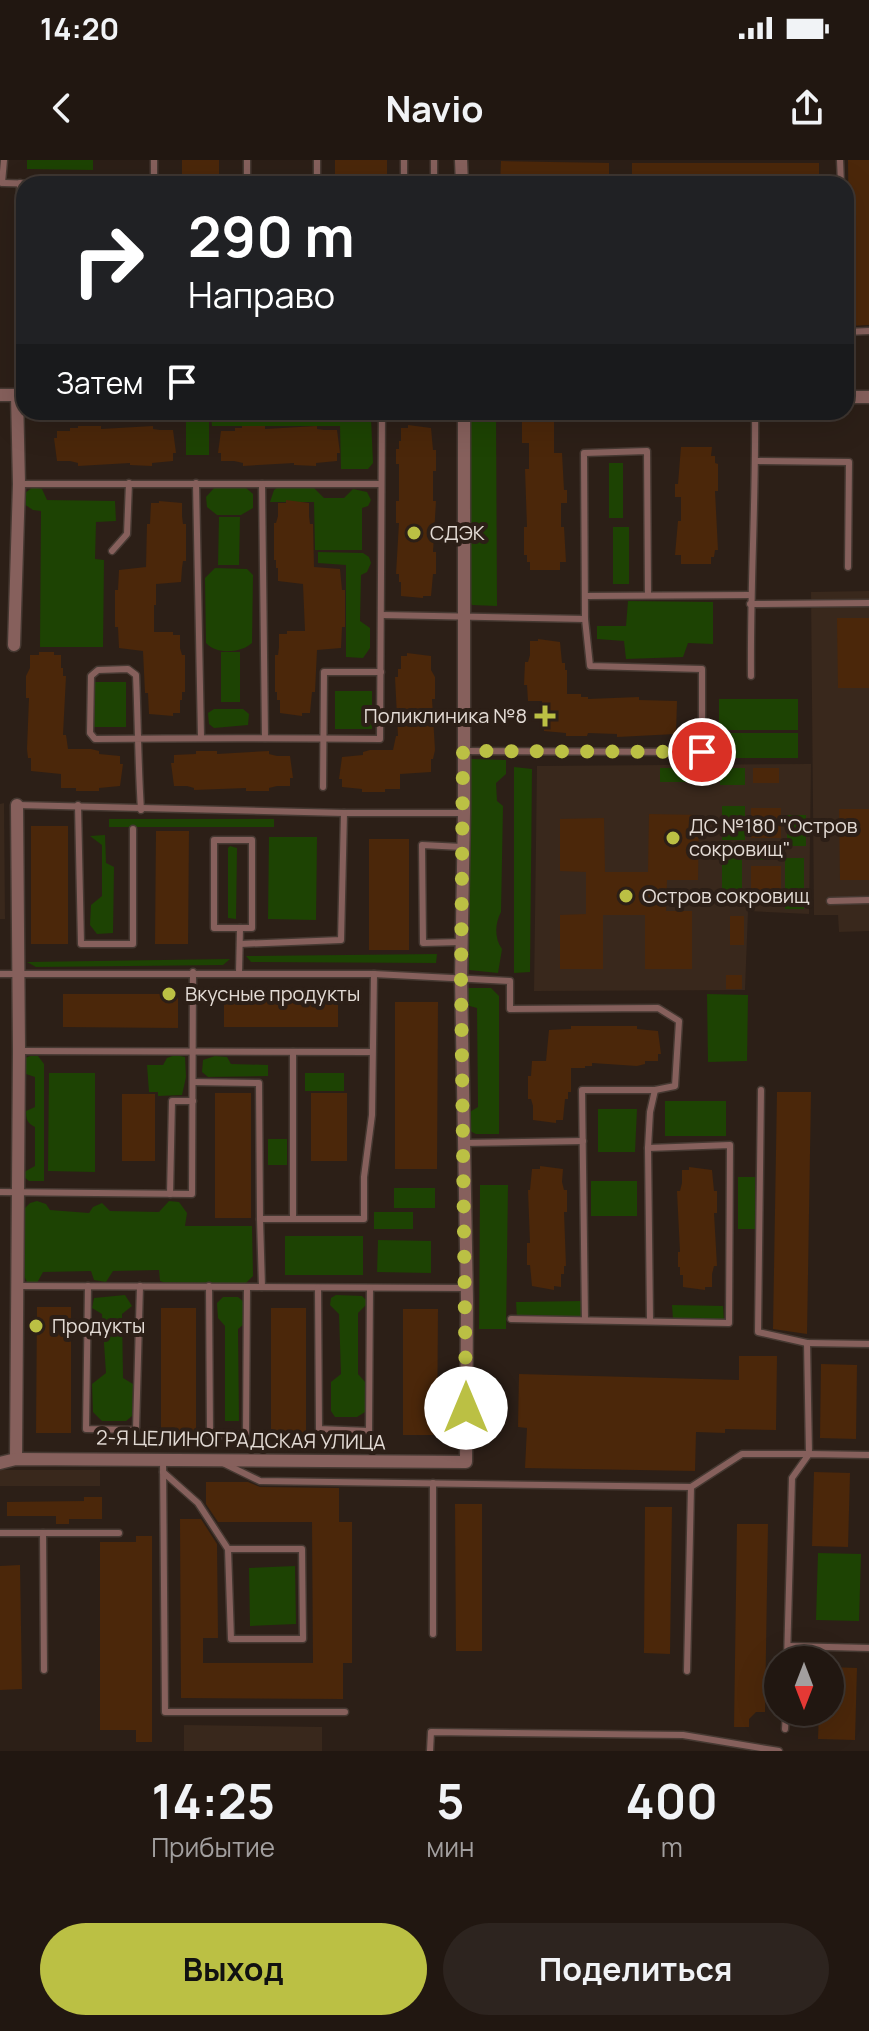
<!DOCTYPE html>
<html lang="ru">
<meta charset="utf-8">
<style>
body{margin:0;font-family:Manrope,sans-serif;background:#2d241f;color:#f1f3f6;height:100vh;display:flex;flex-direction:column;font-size:30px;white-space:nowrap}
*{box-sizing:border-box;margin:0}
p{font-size:26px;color:#a29f9f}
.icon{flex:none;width:44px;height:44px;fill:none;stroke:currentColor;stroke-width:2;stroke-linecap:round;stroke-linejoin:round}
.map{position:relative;height:1591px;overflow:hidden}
.drawer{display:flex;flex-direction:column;background:#211711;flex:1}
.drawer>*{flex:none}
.banner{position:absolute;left:16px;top:16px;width:838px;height:244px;border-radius:24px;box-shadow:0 8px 32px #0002,0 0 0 2px #3e3631;background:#202124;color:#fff;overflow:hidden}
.needle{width:52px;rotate:180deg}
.fabs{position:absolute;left:764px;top:1486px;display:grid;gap:16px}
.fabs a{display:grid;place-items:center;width:80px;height:80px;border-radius:50%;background:#211711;box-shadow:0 8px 32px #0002,0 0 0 2px #3e3631;font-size:40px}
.pin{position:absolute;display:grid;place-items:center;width:68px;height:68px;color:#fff;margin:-34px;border:4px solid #fff;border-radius:50%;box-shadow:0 2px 8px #0007}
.me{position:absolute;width:88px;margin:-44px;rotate:0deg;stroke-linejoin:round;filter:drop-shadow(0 0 6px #0008)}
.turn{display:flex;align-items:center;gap:28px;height:168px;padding:0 40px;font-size:36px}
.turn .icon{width:104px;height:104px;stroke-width:2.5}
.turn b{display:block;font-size:56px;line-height:68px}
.then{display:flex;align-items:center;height:76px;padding:0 40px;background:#0003;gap:16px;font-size:30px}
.eta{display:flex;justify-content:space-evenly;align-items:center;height:136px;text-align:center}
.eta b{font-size:48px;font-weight:700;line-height:56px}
.cta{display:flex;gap:16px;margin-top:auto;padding:16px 40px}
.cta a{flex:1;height:92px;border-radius:48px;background:#bbc044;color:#111;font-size:32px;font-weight:700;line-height:92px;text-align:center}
.cta a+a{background:#2d241f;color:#f1f3f6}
.status{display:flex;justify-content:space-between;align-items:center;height:56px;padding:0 40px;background:#211711;direction:ltr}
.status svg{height:22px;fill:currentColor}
header{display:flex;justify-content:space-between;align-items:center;height:104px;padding:0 40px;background:#211711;font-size:36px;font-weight:700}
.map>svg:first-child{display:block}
.built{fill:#39281c}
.green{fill:#1d4303}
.building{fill:#4b270a}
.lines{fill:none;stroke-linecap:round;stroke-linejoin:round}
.lane-casing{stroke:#463932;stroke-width:9}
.street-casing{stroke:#463932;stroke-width:15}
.lane{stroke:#86605c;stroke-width:6}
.street{stroke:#86605c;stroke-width:12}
.route{stroke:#bbc044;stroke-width:14;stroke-dasharray:0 25.2}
.poi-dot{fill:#bbc044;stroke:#2c1f17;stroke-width:3}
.labels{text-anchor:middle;stroke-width:8;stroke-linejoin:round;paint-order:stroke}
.poi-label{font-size:20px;fill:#e3dbd5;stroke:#2c1f17;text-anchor:start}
.street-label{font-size:20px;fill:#e3dbd5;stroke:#2c1f17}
</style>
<div class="status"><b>14:20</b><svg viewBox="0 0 49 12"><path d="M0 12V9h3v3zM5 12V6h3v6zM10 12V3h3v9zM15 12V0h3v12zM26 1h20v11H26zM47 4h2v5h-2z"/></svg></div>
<header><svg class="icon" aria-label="back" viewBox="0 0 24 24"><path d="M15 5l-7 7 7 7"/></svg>Navio<svg class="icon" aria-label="share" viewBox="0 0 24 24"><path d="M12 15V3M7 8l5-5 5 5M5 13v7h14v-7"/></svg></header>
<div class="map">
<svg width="869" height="1591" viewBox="0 0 869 1591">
<rect width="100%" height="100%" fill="#2c1f17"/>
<g class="built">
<path d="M869 431V771L839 772 838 755H814L811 432Z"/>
<path d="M811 604 809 754 748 751 745 830 534 831 537 606Z"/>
<path d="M4 643 5 759H0V644Z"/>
<rect x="0" y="1310" width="100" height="16"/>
<path d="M184 1565 322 1567V1591H184Z"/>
</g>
<g class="green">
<path d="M27 0H93V10L27 9Z"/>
<path d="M470 252H496L497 446 472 445 469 438Z"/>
<path d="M211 256 371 258 373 303 368 309H341L340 266H212Z"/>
<rect x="186" y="260" width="23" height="35"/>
<rect x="609" y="303" width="14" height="55"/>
<path d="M33 327 42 329 47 340 115 341 116 361 96 362 95 399 104 400 103 487H40L41 351 33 350 24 344 25 333Z"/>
<path d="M215 327 246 328 253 334V348L241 355H217L207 347 206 337Z"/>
<path d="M278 327H313L324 338H344L353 329 367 332 371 340 368 346 362 348V390H315L314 342H270L274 330Z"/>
<path d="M219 357H240L239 405H218Z"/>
<rect x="613" y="367" width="16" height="57"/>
<path d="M318 392 363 393 369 397 371 403 367 412 361 415 360 461 370 468V488L363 498 346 497V405L318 403Z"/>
<path d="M215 408 247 409 253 415 252 483C241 493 217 495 206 483L205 418Z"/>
<path d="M628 441 713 442V484L688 483 683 497 626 499 624 481 597 479V466H626Z"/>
<rect x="221" y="492" width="19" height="50"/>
<rect x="94" y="522" width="32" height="45"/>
<rect x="335" y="531" width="37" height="38"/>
<rect x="719" y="539" width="79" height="31"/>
<path d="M214 549H243L249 554 248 565 214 568 209 564 208 553Z"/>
<rect x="722" y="573" width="76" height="25"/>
<path d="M471 599 506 600V614L496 623 497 641 503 646 501 752C495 763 494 778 502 789L498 813 469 810Z"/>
<path d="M514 607 532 609 530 812 514 813Z"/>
<rect x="660" y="608" width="45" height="14"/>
<rect x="720" y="608" width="25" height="17"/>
<rect x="722" y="646" width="23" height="34"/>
<rect x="787" y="655" width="19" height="31"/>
<rect x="109" y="659" width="165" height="8"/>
<path d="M105 675 106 703 114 707 113 773 97 774 90 765 91 745 102 736V685L90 676Z"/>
<path d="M269 677H317L316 760 268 759Z"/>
<rect x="750" y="682" width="29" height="18"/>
<path d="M230 686 237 688 236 759 228 758V688Z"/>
<rect x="722" y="694" width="20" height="40"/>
<rect x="785" y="698" width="19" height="51"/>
<path d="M437 794 436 803 251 802 246 796Z"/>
<path d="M230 799 223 805 36 807 27 802Z"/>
<path d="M468 828H491L499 836V974H476L468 970V953L478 947 477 848 466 845Z"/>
<path d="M707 834 748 835 747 901 708 902Z"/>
<path d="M175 895 185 897 186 917 182 935 158 936V932H149L147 905H163L167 898Z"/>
<path d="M30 896H38L44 904V1021H29L24 1017V1012L35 1006V967C27 963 26 959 26 951L35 947V917L26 914 25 898Z"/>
<path d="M215 896 227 897 231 904 268 905V916L208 917 202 912 203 900Z"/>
<path d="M49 913H95V1012L48 1011Z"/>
<rect x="305" y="913" width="39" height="18"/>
<rect x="665" y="941" width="61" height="35"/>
<path d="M598 949H637L635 992H598Z"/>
<rect x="268" y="979" width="19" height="26"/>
<rect x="738" y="1017" width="17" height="52"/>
<rect x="591" y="1021" width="46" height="35"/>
<path d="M480 1025H508L506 1169H479Z"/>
<rect x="394" y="1028" width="41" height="20"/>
<path d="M37 1041 46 1044 50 1050 89 1053 93 1047 102 1043 110 1051 159 1052 169 1041 179 1042 187 1053 185 1066H252L253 1116 245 1124H168L160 1121 159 1110 113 1111 106 1122 94 1120 91 1111 43 1112 37 1123 27 1122 23 1114V1050L30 1043Z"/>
<rect x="374" y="1052" width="39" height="17"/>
<rect x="285" y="1076" width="78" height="39"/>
<path d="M378 1080 431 1081V1113L377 1112Z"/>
<path d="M125 1135 132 1146 122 1154 123 1218 133 1224 132 1256 126 1261H102L93 1252 92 1224 106 1213 102 1154 92 1148 94 1138Z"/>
<path d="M336 1135 362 1136 366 1140V1145L358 1153V1214L366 1223 365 1252 357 1257H335L331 1251V1222L341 1214 339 1154 330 1145 331 1138Z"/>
<path d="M223 1137H238L245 1143 244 1164 238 1169 239 1261H225V1166L218 1158 217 1143Z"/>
<path d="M583 1141 584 1157 517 1158 516 1142Z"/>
<path d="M672 1145 723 1146 724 1160 673 1159Z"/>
<path d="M818 1393 861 1394 859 1461 816 1460Z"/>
<path d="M295 1406 296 1464 250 1466 249 1408Z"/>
</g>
<g class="building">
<rect x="182" y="0" width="37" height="18"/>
<rect x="335" y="0" width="52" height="24"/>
<path d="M848 0H869V165L850 166Z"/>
<path d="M501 1 609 3V24H500Z"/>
<rect x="632" y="3" width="187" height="21"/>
<path d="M522 255H554V293H562L564 330H567V343H561V367H564L566 402H560V410H530V402H527V395H524V367H527L525 309H529V283H522Z"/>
<path d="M408 265 431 268 433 290H436V311H433V341H436L433 392H436V414H433L431 436H423V438L401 436V422H399V414H396L399 363H396V341H399V304H396V289H399V281H401V268H408Z"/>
<path d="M78 266H101V269L153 266V269L160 270H173L176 293H173V301L152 303V306L130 305V303L78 306V303L70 301H57L54 278H57V271H70V268H78Z"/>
<path d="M242 266H265V269L317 266V269L324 270H337L340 293H337V301L316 303V306L294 305V303L243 306V303L234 301H221V293H218L221 271H235V268H242Z"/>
<path d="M681 287H712L711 296H715V303L718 304V331H715L718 390H715L714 397H711V404H681V395H675L678 361H681V337H675V324H678Z"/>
<path d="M286 340 309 343V356L310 364H313L314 407 340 409 342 430H345V467H342L341 488 317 490 315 532H312L310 553H302V556L280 553V540H277V532H275V495H278L279 487V474H287V471H305L303 424 278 421V408H276V400H274V363H276L278 356V343H286Z"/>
<path d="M159 341 182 343V356L183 364H186V401H183L182 408 181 422 156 424V445H154V472H173V475H180V488L182 495H185V532H182V540H180V553H173V556L149 554 148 533H145L143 491 119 488 118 467H115V430H118L119 410 146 407 147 364H150L151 343H159Z"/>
<path d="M837 458H869V528H838Z"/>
<path d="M538 479 560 482 562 503H565V510H567V534H581V537H588V539L639 537V540L677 541 676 574 617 577V574L588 573 587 576H566V573L544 571V563H542V541H528L527 525H524L525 502H528L530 495V481H538Z"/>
<path d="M39 492H54V495H61V508H63V516H66L63 575H66L68 589H91L99 591V594L120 596V604H123L120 626 99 628V631H76V628H61V614L31 611V598H28L27 589 29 538H26V516L30 508V495H39Z"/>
<path d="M407 493 431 496V510L435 517V539H432L435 590 433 599H431V612L400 614V629H385V632H362V629L342 627V619H339L342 597 363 595V592L370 590H393L396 576H398L395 517H398V509H401V496H407Z"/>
<path d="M196 591H217V594L269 591V594L277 596H290L293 618H290V626H277L269 628V631H246V628L194 630V628L187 626H174L171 603H174V595L196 594Z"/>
<rect x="753" y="608" width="26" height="15"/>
<rect x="751" y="648" width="30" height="30"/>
<path d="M839 649H869V720H840Z"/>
<path d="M649 654 699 655 698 720H667L666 751H692V809H645V755H603V809H560V755L586 754V712L560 711V659L604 658 605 712H648Z"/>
<rect x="31" y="666" width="37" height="118"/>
<path d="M156 671H189L188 784H155Z"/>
<rect x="369" y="679" width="40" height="111"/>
<rect x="751" y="706" width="30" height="28"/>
<rect x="730" y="756" width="14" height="29"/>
<rect x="726" y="815" width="16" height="14"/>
<rect x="224" y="830" width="114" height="37"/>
<path d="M63 834H178V868L63 867Z"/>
<path d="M395 842H438L437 1009H395Z"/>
<path d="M571 866H637V869L658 871 661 894H658V901H645V904L637 906 592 903V906H585V908H571V932H568V939H565L563 960H556V963L533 960V946L531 939H528V916H531L532 901H546L549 870 571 869Z"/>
<path d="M777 932H811L807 1174 773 1169Z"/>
<rect x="215" y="933" width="36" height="125"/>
<rect x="311" y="933" width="36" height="68"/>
<rect x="122" y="934" width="33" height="67"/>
<path d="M540 1006 563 1009 562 1022 564 1030H567V1052H564L566 1106H564V1114H561V1127L554 1126V1130L532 1126 530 1105H527V1083H530L528 1030H530L532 1009H540Z"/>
<path d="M689 1007 712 1010 714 1031H717V1053H714L717 1106H714L712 1114V1127H705V1130L683 1127V1115H680V1107H678V1092H680L677 1031H680L682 1023V1010H689Z"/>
<path d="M37 1147H71V1273H36Z"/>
<rect x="161" y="1148" width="35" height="126"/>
<rect x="271" y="1148" width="35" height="126"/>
<path d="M403 1149H438L437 1275H403Z"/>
<path d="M739 1196H777L776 1270 725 1269V1273L696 1272 695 1311 525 1308 527 1268 518 1267 519 1214 739 1220Z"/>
<path d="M821 1204 857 1205 856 1279 820 1278Z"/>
<path d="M814 1312 850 1313 848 1387 812 1386Z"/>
<path d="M206 1322H248L260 1327 339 1328V1362H352V1503H343V1539L181 1538 180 1359H201L217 1384 218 1478H203V1503H313L312 1362H218L206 1344Z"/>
<path d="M84 1337H102V1359H69V1364H56V1356H7V1342L84 1341Z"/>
<path d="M455 1344H482V1491H456Z"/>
<path d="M645 1347H672L670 1494 644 1493Z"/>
<path d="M737 1364H768L765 1552H756L749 1559V1567H734Z"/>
<path d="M136 1376H152V1582H136V1570H100V1382H136Z"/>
<path d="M20 1405 22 1529 0 1530V1406Z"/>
<path d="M830 1507 857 1508 855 1580 818 1579 819 1552H830Z"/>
</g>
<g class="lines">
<g class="lane-casing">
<g id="lane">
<path d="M247 0V24"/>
<path d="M434 0V24"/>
<path d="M840 0 841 24"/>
<path d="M2 23 4 0"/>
<path d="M4 23 39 24"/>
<path d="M20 23 21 235"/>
<path d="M154 24V0"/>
<path d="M317 24V0"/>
<path d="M404 24V0"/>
<path d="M846 172 869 171"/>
<path d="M756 301 849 302 848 407"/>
<path d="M196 323 201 577"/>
<path d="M19 324H381"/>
<path d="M262 324 265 578"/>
<path d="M112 391 127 374 129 323"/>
<path d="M586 436 750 435"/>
<path d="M750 444 869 443"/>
<path d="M382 455 585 459"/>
<path d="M751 516C750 428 756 340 755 252"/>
<path d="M463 591 702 592V509L590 506 585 459 584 293 647 291 648 435"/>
<path d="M323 627 324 512H381"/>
<path d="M17 645 344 653H464"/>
<path d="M78 645 81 784H133V669"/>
<path d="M141 650C138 605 138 560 136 515L128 509 98 510 91 516 90 573 95 579C190 578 285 578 380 579L382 252"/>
<rect x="214" y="680" width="38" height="88"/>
<path d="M830 741 869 740"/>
<path d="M461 782 423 783 422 685 462 687"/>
<path d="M240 784 341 780 344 653"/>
<path d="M239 813 240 768"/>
<path d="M0 814H374L510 821V849L658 848 679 861 675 926 655 930H582L585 1160"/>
<path d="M19 891 372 892"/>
<path d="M293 892V1058"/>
<path d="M193 922 259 923 260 1059"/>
<path d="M463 983 583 981"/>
<path d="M0 1032 192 1034 193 812"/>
<path d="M170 1034 172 941H193"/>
<path d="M17 1126 466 1128"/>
<path d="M88 1126 86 1269 136 1270 140 1126"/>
<path d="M209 1126 210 1275H246L247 1128"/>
<path d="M262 1127 260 1059H364V1017L372 955 374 814"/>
<path d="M318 1128 319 1269 369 1271 370 1128"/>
<path d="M511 1159 729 1163 730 985 648 988"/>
<path d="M650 1160 648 988 650 952 655 930"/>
<path d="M807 1183 869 1184"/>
<path d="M163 1301 165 1552H345"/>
<path d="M223 1303 260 1321 691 1327 742 1294H809L807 1183 758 1172 761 930"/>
<path d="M163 1312 198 1343 228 1389 231 1479H303L302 1389H228"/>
<path d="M433 1323V1474"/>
<path d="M0 1373H119"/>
<path d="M43 1373 44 1510"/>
<path d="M788 1486 869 1488"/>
<path d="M787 1500 792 1318 809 1294 869 1295"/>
<path d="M687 1511 691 1327"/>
<path d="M785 1569 786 1552"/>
<path d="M430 1591 431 1572 683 1575 779 1591"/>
</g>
</g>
<g class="street-casing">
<g id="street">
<path d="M461 0 462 24"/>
<path d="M0 235H24"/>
<path d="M846 237H869"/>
<path d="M440 252 464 254"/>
<path d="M14 485 19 324 17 235"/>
<path d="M16 1299 19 891 17 645"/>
<path d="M0 1303 16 1299 466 1302 467 1141 461 819 464 653V252"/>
</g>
</g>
<use href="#lane" class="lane"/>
<use href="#street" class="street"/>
</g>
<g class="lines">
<path class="route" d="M466 1248 461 819 463 591 702 592"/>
</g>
<g class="poi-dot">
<circle cx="414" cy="373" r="8"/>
<path d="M541 544h8v8h8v8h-8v8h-8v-8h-8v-8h8z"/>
<circle cx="673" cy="678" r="8"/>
<circle cx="626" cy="736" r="8"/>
<circle cx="169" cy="834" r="8"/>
<circle cx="36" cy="1166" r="8"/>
</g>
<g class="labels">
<g class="poi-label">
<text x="430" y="380">СДЭК</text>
<text x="527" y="563" text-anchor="end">Поликлиника №8</text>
<text x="689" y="673">ДС №180 "Остров<tspan x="689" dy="23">сокровищ"</tspan></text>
<text x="642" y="743">Остров сокровищ</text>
<text x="185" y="841">Вкусные продукты</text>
<text x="52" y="1173">Продукты</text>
</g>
<g class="street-label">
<text transform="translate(241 1280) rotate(1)" y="7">2-Я ЦЕЛИНОГРАДСКАЯ УЛИЦА</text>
</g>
</g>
</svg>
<div class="fabs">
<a><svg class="needle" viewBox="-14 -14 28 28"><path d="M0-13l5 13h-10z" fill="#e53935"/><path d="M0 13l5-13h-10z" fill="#a29f9f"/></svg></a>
</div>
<div class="pin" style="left:702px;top:592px;background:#d93025"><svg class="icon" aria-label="arrive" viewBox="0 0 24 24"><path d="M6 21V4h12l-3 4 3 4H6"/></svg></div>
<svg class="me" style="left:466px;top:1248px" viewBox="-20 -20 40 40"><circle r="19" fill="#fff"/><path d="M0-13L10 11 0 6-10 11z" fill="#bbc044"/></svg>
<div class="banner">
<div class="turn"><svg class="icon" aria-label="right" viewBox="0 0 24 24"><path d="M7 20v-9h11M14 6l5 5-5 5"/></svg><div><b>290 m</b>Направо</div></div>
<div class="then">Затем<svg class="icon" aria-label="arrive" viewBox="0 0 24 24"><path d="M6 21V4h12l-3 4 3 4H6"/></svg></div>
</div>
</div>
<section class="drawer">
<div class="eta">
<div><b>14:25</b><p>Прибытие</p></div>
<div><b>5</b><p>мин</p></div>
<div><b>400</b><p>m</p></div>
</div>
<div class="cta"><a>Выход</a><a>Поделиться</a></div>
</section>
